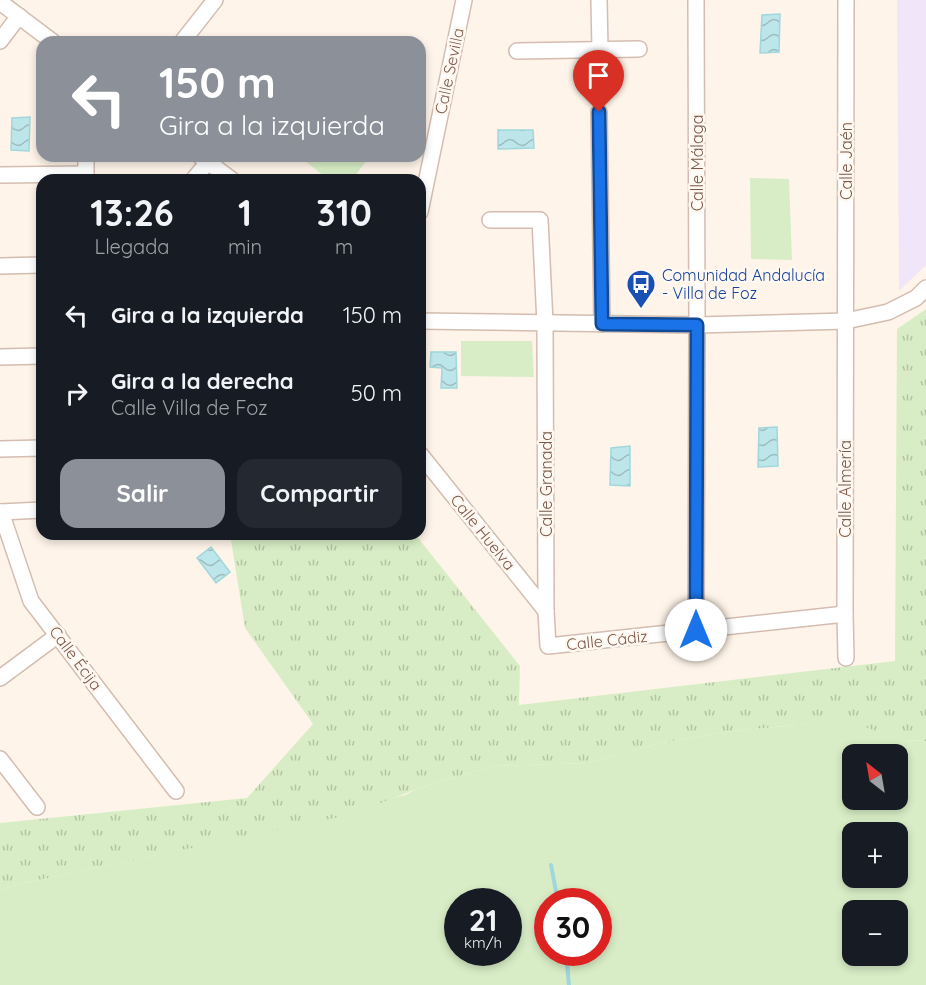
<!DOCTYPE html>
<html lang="es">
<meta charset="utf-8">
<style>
body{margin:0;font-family:Quicksand,sans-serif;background:#242831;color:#f1f3f6;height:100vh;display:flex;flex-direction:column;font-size:22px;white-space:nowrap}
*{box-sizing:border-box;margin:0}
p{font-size:20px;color:#9ea1a6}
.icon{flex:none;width:33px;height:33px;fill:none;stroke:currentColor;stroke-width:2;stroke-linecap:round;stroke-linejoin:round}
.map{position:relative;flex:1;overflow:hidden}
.drawer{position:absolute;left:36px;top:174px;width:390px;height:366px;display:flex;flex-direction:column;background:#171b24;border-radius:18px;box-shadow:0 3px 9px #0003}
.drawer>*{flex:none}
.top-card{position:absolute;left:36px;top:36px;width:390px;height:126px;border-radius:18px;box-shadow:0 3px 9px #0003;background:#8c9099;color:#fff;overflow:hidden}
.needle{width:39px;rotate:329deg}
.buttons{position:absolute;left:842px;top:744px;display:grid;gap:12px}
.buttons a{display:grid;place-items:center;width:66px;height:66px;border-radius:12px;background:#171b24;box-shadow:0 3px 9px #0003;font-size:30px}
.speed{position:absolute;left:444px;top:888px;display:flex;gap:12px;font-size:30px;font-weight:700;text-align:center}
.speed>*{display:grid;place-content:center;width:78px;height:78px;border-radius:50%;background:#171b24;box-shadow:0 3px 9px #0003;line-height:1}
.speed small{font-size:15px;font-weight:400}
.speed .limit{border:9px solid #d22;background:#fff;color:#111}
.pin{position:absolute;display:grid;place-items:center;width:51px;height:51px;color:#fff;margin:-62px -26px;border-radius:50% 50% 50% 0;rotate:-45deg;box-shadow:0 0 6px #0007}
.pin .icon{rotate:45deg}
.me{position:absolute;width:66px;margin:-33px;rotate:0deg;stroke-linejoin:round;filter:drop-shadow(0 0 4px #0008)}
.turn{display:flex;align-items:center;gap:21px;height:126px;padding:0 24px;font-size:27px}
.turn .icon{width:78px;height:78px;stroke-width:2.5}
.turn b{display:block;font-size:42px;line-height:51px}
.eta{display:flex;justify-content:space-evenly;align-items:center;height:102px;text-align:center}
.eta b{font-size:36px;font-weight:800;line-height:42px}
.button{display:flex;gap:12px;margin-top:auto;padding:12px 24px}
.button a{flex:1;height:69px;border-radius:18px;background:#8c9099;color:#fff;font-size:24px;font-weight:800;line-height:69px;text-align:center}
.button a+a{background:#242831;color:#f1f3f6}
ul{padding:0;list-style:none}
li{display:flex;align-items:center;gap:18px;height:78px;padding:0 24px}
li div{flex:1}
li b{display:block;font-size:22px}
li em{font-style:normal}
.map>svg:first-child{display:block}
.education{fill:#f1e5fa}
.grass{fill:#d8edc6;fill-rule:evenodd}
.park{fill:url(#park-tufts)}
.water{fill:url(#water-waves);stroke:#a1d7dc;stroke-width:1.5}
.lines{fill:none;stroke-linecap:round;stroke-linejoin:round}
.stream{stroke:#a1d7dc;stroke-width:4}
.street-casing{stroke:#d4bdb0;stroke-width:18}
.street{stroke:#fff;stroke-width:15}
.route-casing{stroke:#114b97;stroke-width:15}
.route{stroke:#1a73e8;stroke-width:10}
.labels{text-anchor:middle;stroke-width:5;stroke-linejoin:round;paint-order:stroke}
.street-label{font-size:16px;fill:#7a584a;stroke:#fff8f1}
.transit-label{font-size:16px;fill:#164399;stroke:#fff8f1;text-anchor:start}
</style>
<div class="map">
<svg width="926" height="985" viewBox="0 0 926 985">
<defs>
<pattern id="park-tufts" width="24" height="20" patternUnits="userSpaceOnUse" patternTransform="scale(1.5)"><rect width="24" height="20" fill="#d8edc6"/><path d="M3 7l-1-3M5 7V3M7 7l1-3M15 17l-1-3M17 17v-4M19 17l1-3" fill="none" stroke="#b4c3a3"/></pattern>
<pattern id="water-waves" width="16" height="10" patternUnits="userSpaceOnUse" patternTransform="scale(1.5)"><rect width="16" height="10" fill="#bce6e9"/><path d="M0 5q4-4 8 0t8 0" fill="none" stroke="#9ebdbf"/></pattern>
</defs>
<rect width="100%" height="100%" fill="#fef4e9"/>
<path class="education" d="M897 0H926V265L899 291Z"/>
<g class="grass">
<path d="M299 156H361L366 161 352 180H329Z"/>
<path d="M750 178 789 179 792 260 751 259Z"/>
<path d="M461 341H532L534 377 461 376Z"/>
<path d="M806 724H857L902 740 926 741V985H0V890L19 884 195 847 405 795 417 789 492 766 588 763 661 743 724 732ZM852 754H897V800H852ZM852 832H897V878H852ZM458 902H508V952H458ZM548 902H598V952H548ZM852 910H897V956H852Z"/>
</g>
<path class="park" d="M926 309V741L902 740 856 724H806L724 732 661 743 588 763 492 766 417 789 349 815 19 884 0 890V823L247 798 313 724 245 628 230 534H415L520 666 519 705 895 661 897 329Z"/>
<g class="water">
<path d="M780 14 779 52 760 53 762 15Z"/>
<path d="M30 117 29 151 11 150 12 118Z"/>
<path d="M498 130H533L534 148 498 149Z"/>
<path d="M431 352H456L457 388H441L442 368 430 367Z"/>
<path d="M777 427 778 466 758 467 759 428Z"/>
<path d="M630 446V486L610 485 611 448Z"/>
<path d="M211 547 230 572 216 583 197 558Z"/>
</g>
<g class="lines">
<g class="stream">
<path d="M551 865 558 902"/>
<path d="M566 952 569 985"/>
</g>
<g class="street-casing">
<g id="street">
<path d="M599 0 600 50"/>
<path d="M696 0 697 325 696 630"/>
<path d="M846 0 845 614 846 658"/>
<path d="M0 2 53 42"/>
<path d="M0 41 19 16"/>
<path d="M182 42 215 0"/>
<path d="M517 51 639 49"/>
<path d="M599 112 602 324"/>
<path d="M200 156 232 180"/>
<path d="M0 175 86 174"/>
<path d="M86 180V156"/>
<path d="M193 180 213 156"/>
<path d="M420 212 464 0"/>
<path d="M490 220H540L545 323 546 611 548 646 845 614"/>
<path d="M0 266 42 265"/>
<path d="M420 321 697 325 846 321 888 312 916 298 926 288"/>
<path d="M0 357 42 356"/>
<path d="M0 449 42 448"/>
<path d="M420 454 546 611"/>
<path d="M0 512 42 510"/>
<path d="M1 512 31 601 176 791"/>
<path d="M0 678 58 635"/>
<path d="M0 759 37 807"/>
</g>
</g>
<use href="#street" class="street"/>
</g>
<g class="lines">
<g class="route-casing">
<path id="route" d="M599 112 602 324 697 325 696 630"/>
</g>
<use href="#route" class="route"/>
</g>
<defs>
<g id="bus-pin" transform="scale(1.5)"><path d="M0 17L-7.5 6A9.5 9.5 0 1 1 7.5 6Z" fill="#1a4fb4" stroke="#fff8f1"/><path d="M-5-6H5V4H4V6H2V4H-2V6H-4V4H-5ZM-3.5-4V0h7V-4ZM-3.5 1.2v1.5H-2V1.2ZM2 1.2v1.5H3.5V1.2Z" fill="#fff"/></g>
</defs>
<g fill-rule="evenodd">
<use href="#bus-pin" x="641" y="284"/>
</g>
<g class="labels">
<g class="street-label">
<text transform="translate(449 71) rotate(-78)" y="6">Calle Sevilla</text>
<text transform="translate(846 161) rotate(-90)" y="6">Calle Jaén</text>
<text transform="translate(697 163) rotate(-90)" y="6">Calle Málaga</text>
<text transform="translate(546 484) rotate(-90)" y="6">Calle Granada</text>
<text transform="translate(845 489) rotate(-90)" y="6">Calle Almería</text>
<text transform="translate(483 532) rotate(51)" y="6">Calle Huelva</text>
<text transform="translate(607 640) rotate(-6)" y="6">Calle Cádiz</text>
<text transform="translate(76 658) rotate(53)" y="6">Calle Écija</text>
</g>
<g class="transit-label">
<text x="662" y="281">Comunidad Andalucía<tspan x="662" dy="18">- Villa de Foz</tspan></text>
</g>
</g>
</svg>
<div class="buttons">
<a><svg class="needle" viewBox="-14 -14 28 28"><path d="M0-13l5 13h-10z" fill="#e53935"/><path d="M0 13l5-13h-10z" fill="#9ea1a6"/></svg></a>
<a>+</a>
<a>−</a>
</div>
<div class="speed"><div>21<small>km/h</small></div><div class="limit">30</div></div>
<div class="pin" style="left:599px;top:112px;background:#d93025"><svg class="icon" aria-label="arrive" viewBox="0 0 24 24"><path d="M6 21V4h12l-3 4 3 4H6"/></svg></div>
<svg class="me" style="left:696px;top:630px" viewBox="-20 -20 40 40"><circle r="19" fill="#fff"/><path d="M0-13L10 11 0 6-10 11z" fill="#1a73e8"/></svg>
<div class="top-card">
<div class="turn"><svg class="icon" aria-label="left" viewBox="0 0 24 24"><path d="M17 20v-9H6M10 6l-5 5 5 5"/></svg><div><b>150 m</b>Gira a la izquierda</div></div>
</div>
<section class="drawer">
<div class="eta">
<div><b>13:26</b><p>Llegada</p></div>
<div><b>1</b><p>min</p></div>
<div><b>310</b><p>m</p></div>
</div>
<ul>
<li><svg class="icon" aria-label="left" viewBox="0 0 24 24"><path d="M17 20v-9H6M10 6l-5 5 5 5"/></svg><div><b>Gira a la izquierda</b></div><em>150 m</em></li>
<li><svg class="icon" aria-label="right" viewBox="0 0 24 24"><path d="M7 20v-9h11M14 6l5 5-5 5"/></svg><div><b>Gira a la derecha</b><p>Calle Villa de Foz</p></div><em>50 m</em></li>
</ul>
<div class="button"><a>Salir</a><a>Compartir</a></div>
</section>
</div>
